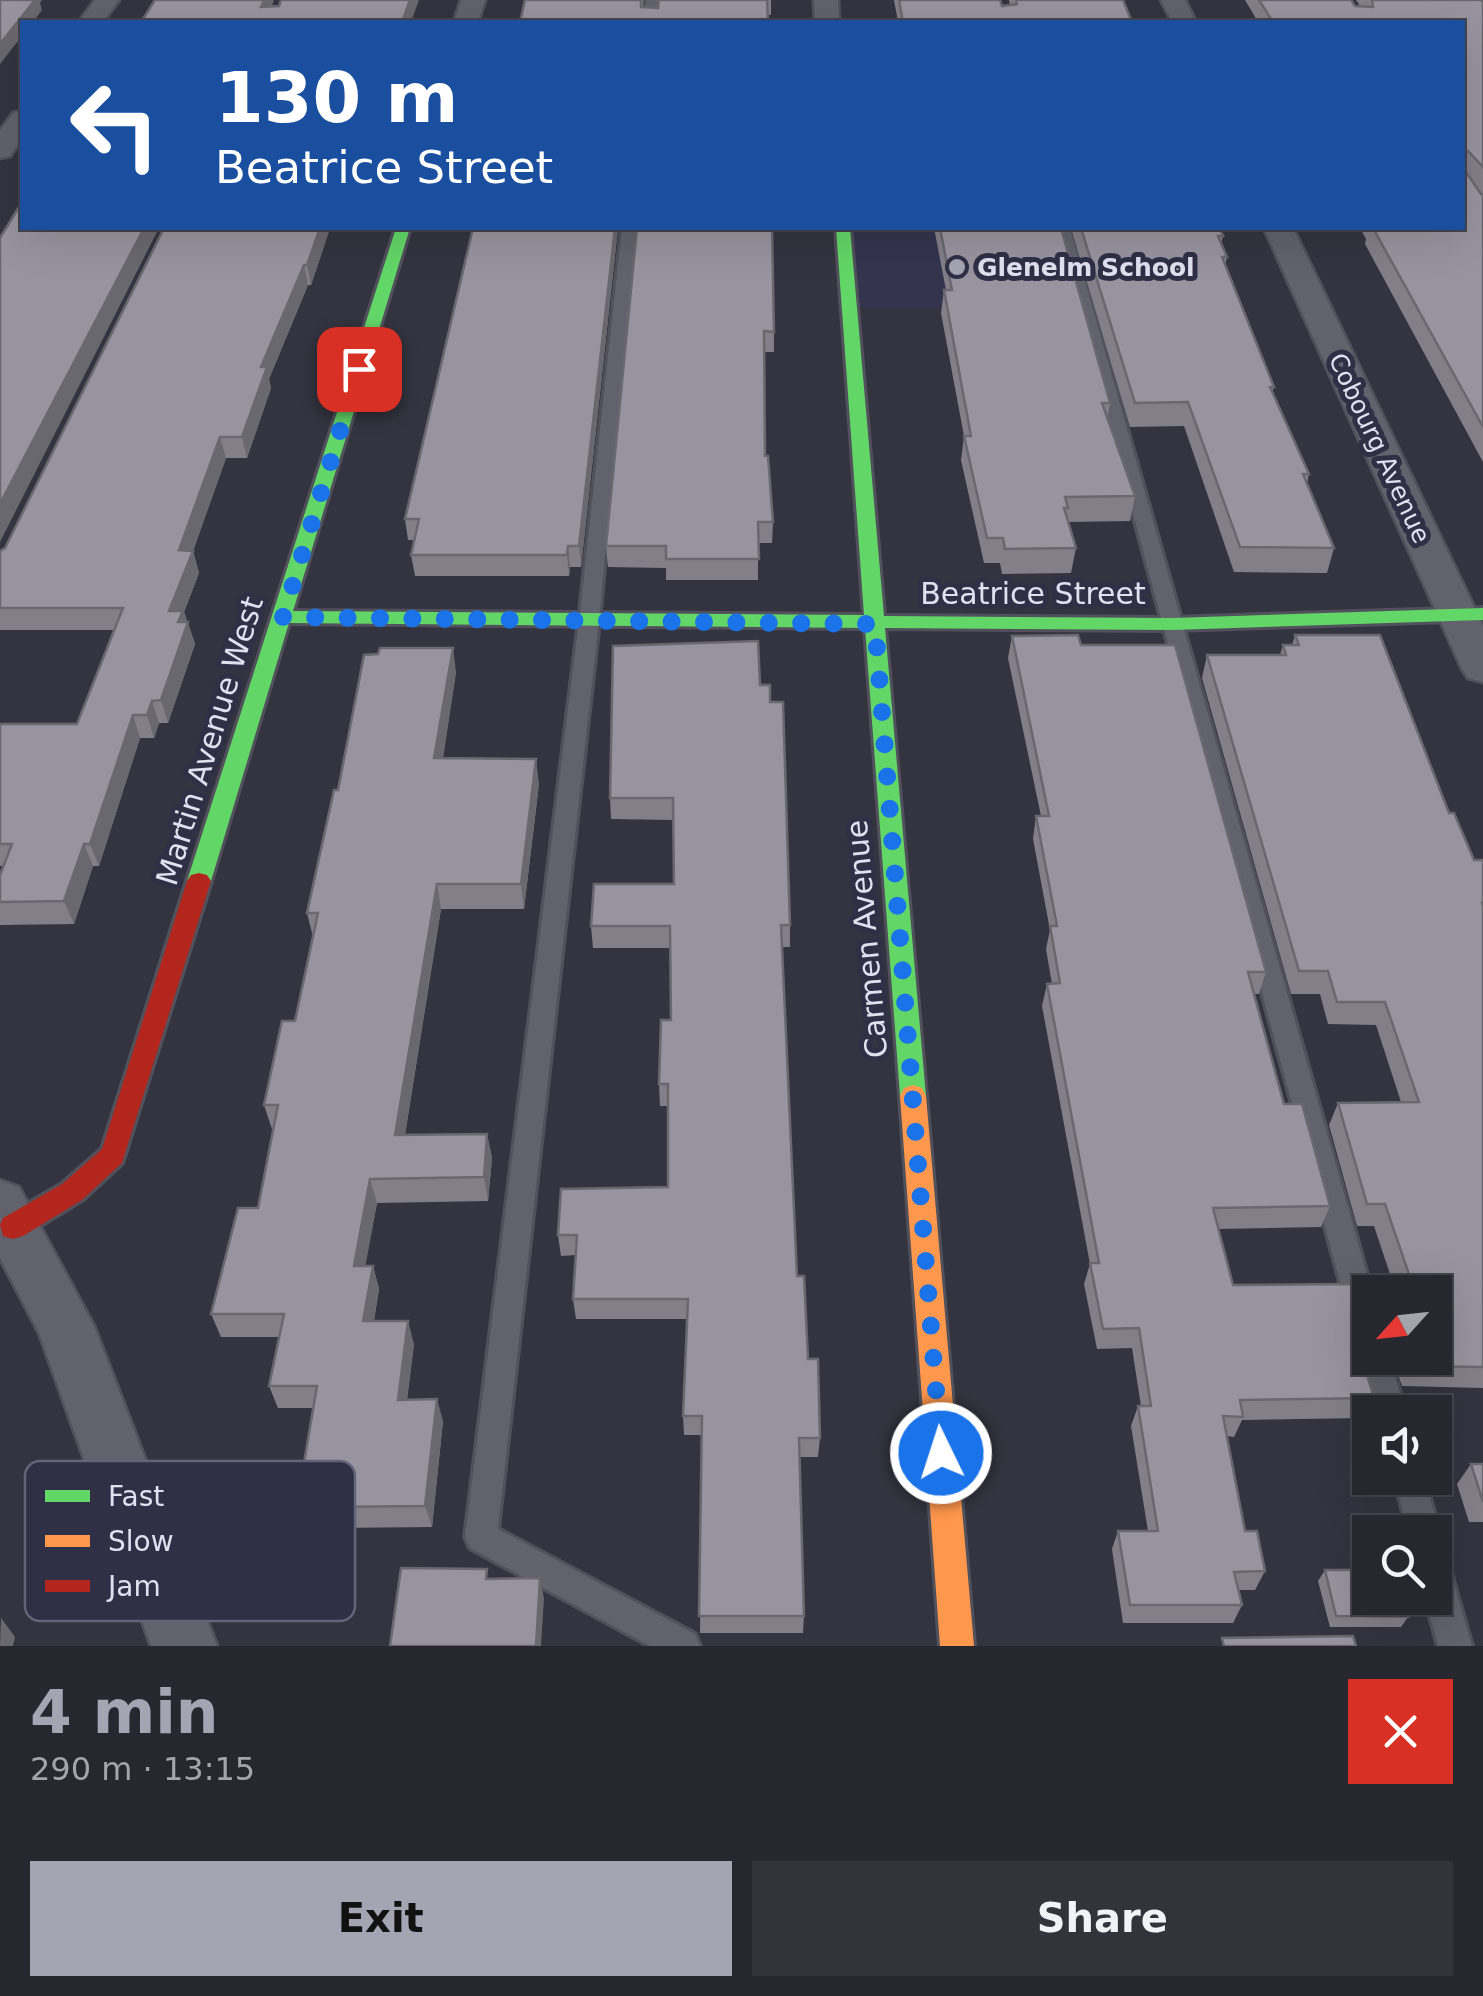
<!DOCTYPE html>
<meta charset="utf-8">
<style>
body{margin:0;font-family:"DejaVu Sans",sans-serif;background:#33333c;color:#f1f3f6;height:100vh;display:flex;flex-direction:column;font-size:38px;white-space:nowrap}
*{box-sizing:border-box;margin:0}
p{font-size:32px;color:#a4a5ab}
.icon{flex:none;width:55px;height:55px;fill:none;stroke:currentColor;stroke-width:2;stroke-linecap:round;stroke-linejoin:round}
.map{position:relative;height:1646px;overflow:hidden}
.side{display:flex;flex-direction:column;background:#272730;flex:1}
.side>*{flex:none}
.top-card{position:absolute;left:20px;top:20px;width:1445px;height:210px;border-radius:0px;box-shadow:0 10px 40px #0002,0 0 0 2px #43444c;background:#1a4fa0;color:#fff;overflow:hidden}
.needle{width:65px;rotate:243deg}
.fabs{position:absolute;left:1352px;top:1275px;display:grid;gap:20px}
.fabs a{display:grid;place-items:center;width:100px;height:100px;border-radius:0px;background:#272730;box-shadow:0 10px 40px #0002,0 0 0 2px #43444c;font-size:50px}
.pin{position:absolute;display:grid;place-items:center;width:85px;height:85px;color:#fff;margin:-42px;border-radius:20px;box-shadow:0 5px 15px #0006}
.me{position:absolute;width:110px;margin:-55px;rotate:356deg;stroke-linejoin:round;filter:drop-shadow(0 0 8px #0008)}
.turn{display:flex;align-items:center;gap:35px;height:210px;padding:0 30px;font-size:45px}
.turn .icon{width:130px;height:130px;stroke-width:2.5}
.turn b{display:block;font-size:70px;line-height:85px}
.round{display:grid;place-items:center;flex:none;width:105px;height:105px;border-radius:0px;background:#33333c}
.summary{display:flex;align-items:center;justify-content:space-between;height:170px;padding:0 30px}
h1{font-size:60px;font-weight:800;line-height:75px;color:#a4a4b2}
.button{display:flex;gap:20px;margin-top:auto;padding:20px 30px}
.button a{flex:1;height:115px;border-radius:0px;background:#a4a4b2;color:#111;font-size:40px;font-weight:800;line-height:115px;text-align:center}
.button a+a{background:#33333c;color:#f1f3f6}
.map>svg:first-child{display:block}
.built{fill:#34344f}
.lines{fill:none;stroke-linecap:round;stroke-linejoin:round}
.lane-casing{stroke:#50515b;stroke-width:6}
.street-casing{stroke:#50515b;stroke-width:5}
.fast-casing{stroke:#50515b;stroke-width:6}
.slow-casing{stroke:#50515b;stroke-width:6}
.jam-casing{stroke:#50515b;stroke-width:6}
.lane{fill:#61626b;fill-rule:evenodd}
.street{fill:#61626b;fill-rule:evenodd}
.fast{fill:#63d668;fill-rule:evenodd}
.slow{fill:#ff974d;fill-rule:evenodd}
.jam{fill:#b3261e;fill-rule:evenodd}
.wall{fill:#837f89}
.shaded-wall{fill:#6a686f}
.building{fill:#98949f;stroke:#6a686f;stroke-width:2.5}
.route{stroke:#1a73e8;stroke-width:18;stroke-dasharray:0 32.4}
.poi-dot{fill:#a4a4b2;stroke:#2f2f45;stroke-width:4}
.labels{text-anchor:middle;stroke-width:10;stroke-linejoin:round;paint-order:stroke}
.far-poi-label{font-size:25px;font-weight:bold;fill:#e0e1ef;stroke:#2f2f45;text-anchor:start}
.far-street-label{font-size:25px;fill:#e0e1ef;stroke:#2f2f45}
.street-label{font-size:30px;fill:#e0e1ef;stroke:#2f2f45}
.key{fill:#2f2f45;stroke:#646478;stroke-width:2.5}
.key-label{font-size:28px;fill:#e0e1ef}
</style>
<div class="map">
<svg width="1483" height="1646" viewBox="0 0 1483 1646">
<rect width="100%" height="100%" fill="#343440"/>
<path class="built" d="M840 228H1059L1081 308 847 307Z"/>
<g class="lines">
<g class="lane-casing">
<g id="lane">
<path d="M646 0H658L656 22H644Z"/>
<path d="M622 228H636L599 621 498 1529 695 1634 700 1646H650L470 1548 465 1537 579 621Z"/>
<path d="M1056 228H1070L1372 1292 1370 1358H1389L1406 1412H1376L1360 1358 1364 1349 1355 1338Z"/>
<path d="M1394 1478H1424L1440 1532 1435 1543V1532H1408Z"/>
<path d="M1435 1557 1446 1562 1451 1573 1472 1646H1438L1425 1598H1435Z"/>
</g>
</g>
<g class="street-casing">
<g id="street">
<path d="M95 0H119L103 22H79Z"/>
<path d="M461 0H485L478 22H454Z"/>
<path d="M814 0H838L839 22H815Z"/>
<path d="M1161 0H1185L1196 22H1172Z"/>
<path d="M22 111V138L10 156 0 158V131L13 113Z"/>
<path d="M1264 228H1293L1483 626V682L1468 678 1462 669Z"/>
<path d="M0 1180 19 1187 94 1326 217 1646H151L39 1333 0 1258Z"/>
</g>
</g>
<g class="fast-casing">
<path id="fast" d="M396 228H410L293 611 864 615 836 228H850L884 616 1173 618 1483 608V620L1173 630 885 628 926 1096 922 1104 913 1107 904 1104 900 1096 865 628 289 623 211 881 207 887H191L187 881Z"/>
</g>
<g class="slow-casing">
<path id="slow" d="M913 1085 922 1088 926 1096 974 1646H940L900 1096 904 1088Z"/>
</g>
<g class="jam-casing">
<path id="jam" d="M199 873 207 875 211 881 122 1163 82 1200 23 1236 13 1239 3 1236 0 1225 3 1218 62 1184 102 1149 187 881 191 875Z"/>
</g>
<use href="#lane" class="lane"/>
<use href="#street" class="street"/>
<use href="#fast" class="fast"/>
<use href="#slow" class="slow"/>
<use href="#jam" class="jam"/>
</g>
<g class="wall">
<path d="M525 0H643V8H658L659 0H771V15H767L768 22H520Z"/>
<path d="M894 0H1000L1002 6 1010 5 1009 0H1123L1132 22H898Z"/>
<path d="M1245 0H1351L1355 6H1360L1356 0H1481L1483 2V194L1474 184 1483 194V462L1365 244 1366 239 1360 228H1462V22H1258Z"/>
<path d="M164 228H330L311 285H308L269 379 271 388 247 458H226L193 551 199 573 184 612 195 644 168 723H159L154 738H140L99 866H93L74 924 0 925V902L3 866H0V724H77L114 630H0V551L5 548Z"/>
<path d="M473 228H618L581 567H570L569 576H415L411 555 414 540H408L405 519Z"/>
<path d="M637 228 774 332V352H764L765 456 773 522 772 543H758V580H666V568L608 567 606 546Z"/>
<path d="M934 228H1061L1110 403 1107 419 1135 496 1130 521 1068 522 1076 548 1071 573 1002 574 1000 563H984L961 460 964 436 941 313 944 290H946Z"/>
<path d="M1071 228H1219L1223 236 1221 244 1227 257 1225 265 1274 387 1272 393 1309 474 1307 483 1334 548 1327 573 1234 572 1184 426 1130 427Z"/>
<path d="M1295 635 1449 813 1474 860H1483V1388L1402 1386 1392 1358H1435V1292H1382L1386 1283H1393L1374 1226H1357L1329 1125 1338 1103 1401 1102 1376 1025 1328 1024 1320 994H1291L1202 678 1207 655H1280L1283 645H1292Z"/>
<path d="M1012 636 1081 645 1266 972 1259 994H1254L1284 1104 1330 1206 1321 1227 1218 1229 1233 1285 1367 1339 1375 1365 1368 1378 1374 1398 1363 1418 1242 1420 1234 1437 1227 1436 1245 1531 1265 1571 1255 1590H1239L1242 1605 1233 1623H1123L1112 1549 1118 1531H1148L1131 1426 1138 1406H1141L1132 1348 1097 1349 1084 1284 1090 1264 1042 1006 1047 984H1052L1046 949 1050 930 1033 839 1036 816H1041L1008 658Z"/>
<path d="M456 672 443 758 539 784 524 909H441L405 1135 487 1134 492 1158 488 1201 377 1203 365 1266H373L379 1289 374 1321 414 1344 407 1400 443 1421 432 1527 331 1528 323 1507 326 1490H311L303 1469 313 1408H278L269 1386 279 1337H221L211 1314 258 1208 273 1129H272L264 1105 295 1021 313 937 307 913Z"/>
<path d="M760 685 770 702 790 925V947H782L797 1276 820 1438 818 1457H800L804 1616 803 1633H700L702 1435H684L683 1416 687 1319H576L573 1299 576 1255 561 1256 558 1235 668 1187V1106H660L659 1084 671 1020 670 948H593L591 926 674 884 673 820 611 819 610 798Z"/>
<path d="M1471 1464H1483V1522H1469L1457 1484Z"/>
<path d="M1325 1570 1408 1617 1401 1627H1330L1318 1581Z"/>
</g>
<g class="shaded-wall">
<path d="M32 0H42L40 3 42 10 33 22H22V36L0 64V44Z"/>
<path d="M264 0H274L266 22 261 7Z"/>
<path d="M410 0H419L411 22H402Z"/>
<path d="M144 228H159L0 542V504Z"/>
<path d="M320 228H330L311 285 307 265Z"/>
<path d="M615 228H618L581 567 579 546Z"/>
<path d="M304 265 308 285 269 379 271 388 247 458 242 437 261 367Z"/>
<path d="M220 437 226 458 193 551 199 573 184 612 195 644 168 723 161 700 169 611 179 550Z"/>
<path d="M568 546 570 567 569 576 567 555Z"/>
<path d="M453 648 456 672 439 783 434 758Z"/>
<path d="M152 701 159 723 154 738 147 715Z"/>
<path d="M133 715 140 738 99 866 90 844Z"/>
<path d="M536 759 539 784 524 909 521 884Z"/>
<path d="M84 844 93 866 74 924 64 901Z"/>
<path d="M437 884 441 909 401 1159 395 1135Z"/>
<path d="M487 1134 492 1158 488 1201 484 1177Z"/>
<path d="M370 1179 377 1203 361 1289 354 1266Z"/>
<path d="M373 1266 379 1289 370 1344 363 1321Z"/>
<path d="M408 1321 414 1344 404 1422 398 1400Z"/>
<path d="M437 1399 443 1421 432 1527 425 1506Z"/>
<path d="M540 1578 544 1598 541 1646H536Z"/>
<path d="M1 1618 15 1637 13 1646H0Z"/>
</g>
<g class="building">
<path d="M0 0H35L0 44Z"/>
<path d="M155 0H264L261 7 279 6 281 0H410L402 22H141Z"/>
<path d="M525 0H641V7L658 8 659 0H767L768 22H520Z"/>
<path d="M899 0H1000L1002 6 1017 4 1016 0H1123L1132 22H903Z"/>
<path d="M1259 0H1351L1355 6 1373 7 1372 0H1481L1483 2V167L1468 151 1464 154V169L1481 194H1483V427L1373 228H1462V22H1273Z"/>
<path d="M22 202V228H144L0 504V238Z"/>
<path d="M164 228H320L307 265H304L261 367H267L242 437H220L179 550 193 551 169 611H183L178 622H188L161 700 152 701 147 715H133L90 844H84L64 901 0 902V875L12 844H0V724H77L123 608H0V551L5 548Z"/>
<path d="M473 228H615L579 546H568L567 555H411L419 519H405Z"/>
<path d="M637 228H772L774 332 764 331 765 456H768L773 522H758L759 559H666V546H606Z"/>
<path d="M940 228H1061L1110 403H1102L1135 496 1065 497 1068 508H1064L1076 548 1005 549 1003 538H987L964 436H971L944 290H952Z"/>
<path d="M1081 228H1219L1223 236H1218L1227 257H1222L1274 387H1270L1309 474H1303L1334 548 1240 547 1188 402 1135 403Z"/>
<path d="M1078 635 1081 645H1175L1266 972H1248L1284 1104H1302L1330 1206 1213 1208 1233 1285 1352 1284 1362 1318 1370 1329 1367 1339 1370 1349V1358H1373L1375 1365H1364L1374 1398 1240 1400 1243 1417 1223 1416 1245 1531H1257L1265 1571 1234 1572 1242 1605H1130L1118 1531H1158L1138 1406H1151L1139 1328 1103 1329 1090 1263H1099L1047 984 1060 983 1050 926H1057L1036 816H1049L1012 636Z"/>
<path d="M1295 635H1380L1449 813H1454L1474 860H1483V903H1482L1483 906V1367L1414 1366 1411 1358H1435V1292H1386V1283H1412L1385 1204H1367L1338 1103 1419 1102 1385 1002H1337L1328 971H1299L1207 655H1286L1283 645H1299Z"/>
<path d="M758 641 760 685H770V702H783L790 925H781L797 1276H804L808 1359H818L820 1438H799L804 1616H699L702 1416H683L688 1299H573L577 1235H558L561 1189 668 1187V1084H659L661 1020H671L670 926H591L594 884H674L673 798H610L613 646Z"/>
<path d="M380 648H453L434 758 536 759 521 884H437L395 1135 487 1134 484 1177 370 1179 354 1266H373L363 1321H408L398 1400 437 1399 425 1506 323 1507 329 1468 303 1469 317 1386H269L284 1314H211L238 1208H258L278 1105H264L282 1021H295L318 913H307L334 790H338L364 655 378 654Z"/>
<path d="M1471 1464H1483V1502Z"/>
<path d="M401 1568 487 1569 486 1579 540 1578 536 1646H390Z"/>
<path d="M1325 1570H1370V1598H1403L1408 1617 1336 1616Z"/>
<path d="M1353 1636 1356 1646H1224L1222 1638Z"/>
</g>
<g class="lines">
<path class="route" d="M359 369 283 617 875 624 941 1453"/>
</g>
<circle class="poi-dot" cx="957" cy="267" r="10"/>
<g class="labels">
<g class="far-poi-label">
<text x="977" y="276">Glenelm School</text>
</g>
<g class="far-street-label">
<text transform="translate(1380 448) rotate(65)" y="9">Cobourg Avenue</text>
</g>
<g class="street-label">
<text x="1033" y="604">Beatrice Street</text>
<text transform="translate(210 741) rotate(-73)" y="10">Martin Avenue West</text>
<text transform="translate(867 939) rotate(-95)" y="10">Carmen Avenue</text>
</g>
</g>
<rect x="25" y="1461" width="330" height="160" rx="15" class="key"/>
<rect x="45" y="1490" width="45" height="12" fill="#63d668"/>
<rect x="45" y="1535" width="45" height="12" fill="#ff974d"/>
<rect x="45" y="1580" width="45" height="12" fill="#b3261e"/>
<g class="key-label">
<text x="108" y="1506">Fast</text>
<text x="108" y="1551">Slow</text>
<text x="108" y="1596">Jam</text>
</g>
</svg>
<div class="fabs">
<a><svg class="needle" viewBox="-14 -14 28 28"><path d="M0-13l5 13h-10z" fill="#e53935"/><path d="M0 13l5-13h-10z" fill="#a4a5ab"/></svg></a>
<a><svg class="icon" aria-label="sound" viewBox="0 0 24 24"><path d="M4 9h4l5-4v14l-5-4H4zM17 9q2 3 0 6"/></svg></a>
<a><svg class="icon" aria-label="search" viewBox="0 0 24 24"><circle cx="10" cy="10" r="6"/><path d="M15 15l6 6"/></svg></a>
</div>
<div class="pin" style="left:359px;top:369px;background:#d93025"><svg class="icon" aria-label="arrive" viewBox="0 0 24 24"><path d="M6 21V4h12l-3 4 3 4H6"/></svg></div>
<svg class="me" style="left:941px;top:1453px" viewBox="-20 -20 40 40"><circle r="17" fill="#1a73e8" stroke="#fff" stroke-width="3"/><path d="M0-11L8 9 0 5-8 9z" fill="#fff"/></svg>
<div class="top-card">
<div class="turn"><svg class="icon" aria-label="left" viewBox="0 0 24 24"><path d="M17 20v-9H6M10 6l-5 5 5 5"/></svg><div><b>130 m</b>Beatrice Street</div></div>
</div>
</div>
<section class="side">
<div class="summary"><div><h1>4 min</h1><p>290 m · 13:15</p></div><a class="round" style="background:#d93025;color:#fff"><svg class="icon" aria-label="close" viewBox="0 0 24 24"><path d="M6 6l12 12M18 6L6 18"/></svg></a></div>
<div class="button"><a>Exit</a><a>Share</a></div>
</section>
